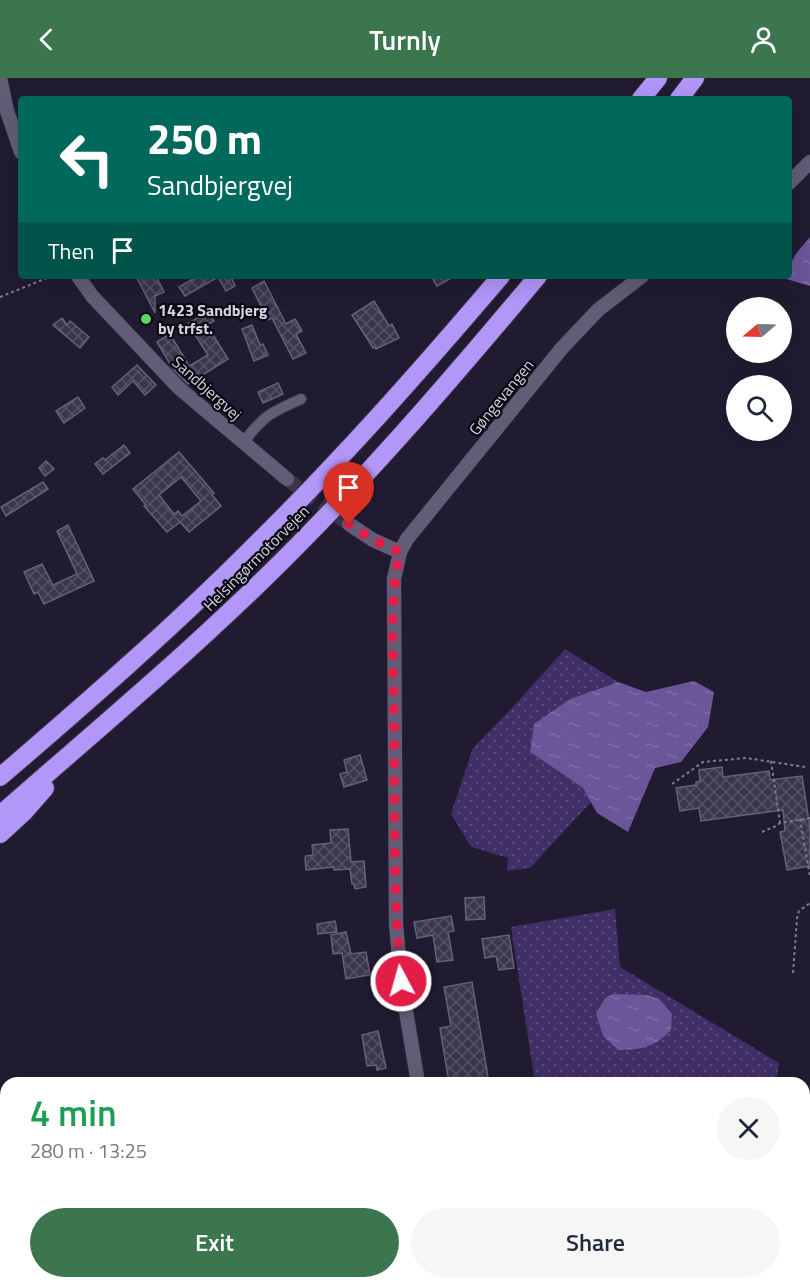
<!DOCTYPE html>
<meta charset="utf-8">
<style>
body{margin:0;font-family:"Titillium Web",sans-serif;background:#f6f6f7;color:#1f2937;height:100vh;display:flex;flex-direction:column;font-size:22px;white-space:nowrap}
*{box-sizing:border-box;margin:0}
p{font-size:20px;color:#747a83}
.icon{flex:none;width:33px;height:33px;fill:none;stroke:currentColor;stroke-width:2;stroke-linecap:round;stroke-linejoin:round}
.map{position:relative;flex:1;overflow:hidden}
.sheet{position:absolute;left:0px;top:999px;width:810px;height:212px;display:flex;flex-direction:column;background:#fff;border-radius:18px 18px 0 0;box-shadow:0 6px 24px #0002}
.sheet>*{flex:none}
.top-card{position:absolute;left:18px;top:18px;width:774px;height:183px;border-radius:6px;box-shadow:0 6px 24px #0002;background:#00695c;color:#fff;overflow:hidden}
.needle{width:39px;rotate:251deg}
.tools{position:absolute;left:726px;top:219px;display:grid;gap:12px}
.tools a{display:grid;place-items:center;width:66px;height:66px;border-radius:50%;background:#fff;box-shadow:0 6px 24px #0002;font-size:30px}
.pin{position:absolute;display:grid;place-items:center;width:51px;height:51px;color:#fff;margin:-62px -26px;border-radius:50% 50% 50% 0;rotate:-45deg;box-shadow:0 0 6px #0007}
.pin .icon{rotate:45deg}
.me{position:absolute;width:66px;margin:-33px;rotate:354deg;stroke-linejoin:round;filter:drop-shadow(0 0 4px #0008)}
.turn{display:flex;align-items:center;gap:21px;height:126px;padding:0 30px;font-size:27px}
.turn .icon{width:78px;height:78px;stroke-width:2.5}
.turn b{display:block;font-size:42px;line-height:51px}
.then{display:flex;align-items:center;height:57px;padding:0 30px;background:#0003;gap:12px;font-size:22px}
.round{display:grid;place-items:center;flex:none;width:63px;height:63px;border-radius:32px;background:#f6f6f7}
.overview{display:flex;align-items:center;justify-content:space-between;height:102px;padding:0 30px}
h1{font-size:36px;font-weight:600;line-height:45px;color:#1e9e55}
.primary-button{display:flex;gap:12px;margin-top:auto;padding:12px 30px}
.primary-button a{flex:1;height:69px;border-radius:36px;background:#3b764f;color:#fff;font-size:24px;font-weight:600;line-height:69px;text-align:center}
.primary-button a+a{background:#f6f6f7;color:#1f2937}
header{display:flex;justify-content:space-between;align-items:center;height:78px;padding:0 30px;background:#3b764f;color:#fff;font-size:27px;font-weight:600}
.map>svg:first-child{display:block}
.grass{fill:url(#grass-dots)}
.forest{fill:url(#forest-crowns)}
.water{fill:url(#water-ripples)}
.building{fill:url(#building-cross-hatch);stroke:#66607a;stroke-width:1.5;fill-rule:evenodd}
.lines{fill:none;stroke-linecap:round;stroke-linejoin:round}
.tertiary-tunnel{stroke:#3c364b;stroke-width:14;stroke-dasharray:14 7;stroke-linecap:butt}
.minor-casing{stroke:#3b3648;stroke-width:12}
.tertiary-casing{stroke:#3b3648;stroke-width:15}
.motorway-casing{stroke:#3b3648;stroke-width:20}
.path{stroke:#807b8e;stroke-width:2;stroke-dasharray:3 3;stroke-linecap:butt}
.minor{stroke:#635c76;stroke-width:10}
.tertiary{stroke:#635c76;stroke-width:14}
.motorway{stroke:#b296f8;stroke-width:18}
.route{stroke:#e11d48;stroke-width:10;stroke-dasharray:0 18}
.poi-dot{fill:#5dd56c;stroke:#0a0811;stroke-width:2}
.labels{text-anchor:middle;stroke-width:4.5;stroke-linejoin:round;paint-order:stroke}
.poi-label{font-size:16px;font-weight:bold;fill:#d5d2e1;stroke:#0a0811;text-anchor:start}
.street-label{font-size:16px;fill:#d5d2e1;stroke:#0a0811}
</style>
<header><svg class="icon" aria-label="back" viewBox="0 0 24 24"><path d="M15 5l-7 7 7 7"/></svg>Turnly<svg class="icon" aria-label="person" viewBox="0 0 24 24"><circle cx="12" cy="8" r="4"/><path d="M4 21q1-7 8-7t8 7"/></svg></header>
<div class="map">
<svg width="810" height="1210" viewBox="0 0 810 1210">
<defs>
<pattern id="grass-dots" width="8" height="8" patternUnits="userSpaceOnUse" patternTransform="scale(1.5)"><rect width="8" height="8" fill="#402e67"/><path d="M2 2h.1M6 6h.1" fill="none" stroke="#5b4b7c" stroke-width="1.8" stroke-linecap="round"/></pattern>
<pattern id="forest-crowns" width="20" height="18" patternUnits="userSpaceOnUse" patternTransform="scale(1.5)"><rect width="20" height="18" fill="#402e67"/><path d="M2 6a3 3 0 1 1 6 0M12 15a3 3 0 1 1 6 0" fill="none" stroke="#5b4b7c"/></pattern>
<pattern id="water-ripples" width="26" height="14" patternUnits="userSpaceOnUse" patternTransform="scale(1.5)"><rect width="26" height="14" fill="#6a5699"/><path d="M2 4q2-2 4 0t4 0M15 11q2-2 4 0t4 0" fill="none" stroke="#7e6da7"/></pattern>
<pattern id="building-cross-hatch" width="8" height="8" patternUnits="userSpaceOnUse" patternTransform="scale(1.5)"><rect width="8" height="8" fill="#3b354d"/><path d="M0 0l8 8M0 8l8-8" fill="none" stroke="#565166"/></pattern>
</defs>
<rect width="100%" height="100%" fill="#211b31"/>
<g class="grass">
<path d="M565 571 618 604 570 621 530 674 583 710 591 724 530 790 507 793 508 780 471 769 451 736 473 670 512 630Z"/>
<path d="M615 831 620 889 779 985 776 1005H535L511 849Z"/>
<path d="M810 1049V1210H420L422 1204H804V1050Z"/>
<path d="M274 1204 301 1205 318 1210H273Z"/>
</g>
<path class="forest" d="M106 1204 135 1205V1206L154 1210H104Z"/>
<g class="water">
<path d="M810 159V208L783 200 784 198H789C789 181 799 172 810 159Z"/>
<path d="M694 603 714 614 708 649 681 684 655 690 628 754 597 735 583 710 530 674 534 646 570 621 618 604 646 614Z"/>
<path d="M613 916 647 917 659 921 672 936 671 952C655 969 641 972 618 972L603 958 596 936 605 920Z"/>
</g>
<g class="building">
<path d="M136 198H156L164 214 155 218V235Z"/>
<path d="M198 198H231L235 208 226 213 218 199 185 218 179 209Z"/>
<path d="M431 198H455L437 208Z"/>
<path d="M264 203 286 246 295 241 302 253 296 256 306 275 293 281 272 240 268 242 252 210Z"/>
<path d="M374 223 389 248 392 246 399 260 376 271 375 269 373 270 352 237Z"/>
<path d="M208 233 214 243 207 247 228 281 188 306 173 291 157 264 170 256 189 288 191 287 208 277 188 246Z"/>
<path d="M62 240 67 247 70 243 89 259 80 270 53 247Z"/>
<path d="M252 247 260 267 263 266 268 277 254 283 242 251Z"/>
<path d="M137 287 156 307 145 317 133 303 118 317 112 309Z"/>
<path d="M278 305 283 316 263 325 258 314Z"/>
<path d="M78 319 85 330 64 345 56 333Z"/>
<path d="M124 367 130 375 103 396 95 386 103 380 105 382Z"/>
<path d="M179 374 214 415 212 417 221 428 189 454 180 444 167 454 144 428 146 427 133 411ZM181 399 201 423 182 438 178 433 174 436 159 417Z"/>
<path d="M46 383 54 391 45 398 39 390Z"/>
<path d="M43 404 48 411 6 438 1 429Z"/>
<path d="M68 447 94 503 44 526 38 514 34 516 24 494 42 486 53 507 77 496 57 453Z"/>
<path d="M360 677 367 702 344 709 340 696 347 694 344 682Z"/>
<path d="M722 689 723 699 769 693 770 702 802 698 810 750V788L787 792 780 754 785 753 783 732 701 743 699 730 680 733 676 710 696 707V704L700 703 699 692Z"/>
<path d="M348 751 351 784 364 783 366 809 355 811 354 806H352L350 791 334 792V789L306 792 305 780 306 778 313 777 312 767 331 765 330 752Z"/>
<path d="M484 819 485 841 466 842 465 820Z"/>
<path d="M451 838 454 853 448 854 453 882 437 884 433 857 417 860 414 844Z"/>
<path d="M335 843 337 854 318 856 317 846Z"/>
<path d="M346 854 351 876 366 874 370 897 346 901 342 875 333 876 331 857Z"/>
<path d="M509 857 514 890 499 892 496 878 485 880 482 861Z"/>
<path d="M472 904 489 1005H449L440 950 451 948 444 909Z"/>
<path d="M378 953 386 990 377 992 376 987 367 988 362 957Z"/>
</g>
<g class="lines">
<path class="tertiary-tunnel" d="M287 401 349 446"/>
<g class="minor-casing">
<path id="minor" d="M243 365C264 337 270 335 301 321"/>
</g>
<g class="tertiary-casing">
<g id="tertiary">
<path d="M0 0 7 33 21 74"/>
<path d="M789 105 810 84"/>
<path d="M78 198 92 218 179 310 287 401"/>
<path d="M349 446 373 462 400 474"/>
<path d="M418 1005 401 903 396 846 394 501 400 474 407 461 562 270 598 232 642 198"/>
<path d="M389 1210 392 1204"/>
</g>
</g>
<g class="motorway-casing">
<g id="motorway">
<path d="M641 21 658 0"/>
<path d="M679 21 695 0"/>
<path d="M0 699C85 626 170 552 249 473 338 386 420 293 501 198"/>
<path d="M0 737C101 648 205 562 299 466 384 380 461 290 538 198"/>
<path d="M0 756 24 734 45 710"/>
</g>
</g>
<g class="path">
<path d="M0 219 52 198"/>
<path d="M771 683 780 745"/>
<path d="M672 706 703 684 746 680 805 689"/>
<path d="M800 741 810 799"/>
<path d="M762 754 776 748 780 745 810 740"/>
<path d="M793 895 797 840 799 833 810 825"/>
</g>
<use href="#minor" class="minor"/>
<use href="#tertiary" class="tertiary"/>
<use href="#motorway" class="motorway"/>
</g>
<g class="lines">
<path class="route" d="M349 446 373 462 400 474C388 527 394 588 394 643 395 730 393 817 401 903"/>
</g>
<circle class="poi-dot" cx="146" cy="241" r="6"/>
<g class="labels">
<g class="poi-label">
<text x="158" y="238">1423 Sandbjerg<tspan x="158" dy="18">by trfst.</tspan></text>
</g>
<g class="street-label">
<text transform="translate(207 310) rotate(42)" y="6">Sandbjergvej</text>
<text transform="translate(501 319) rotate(-51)" y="6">Gøngevangen</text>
<text transform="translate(256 480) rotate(-45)" y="6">Helsingørmotorvejen</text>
</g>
</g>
</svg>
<div class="tools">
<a><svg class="needle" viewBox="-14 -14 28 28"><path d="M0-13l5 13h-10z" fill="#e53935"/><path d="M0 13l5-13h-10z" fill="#747a83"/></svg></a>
<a><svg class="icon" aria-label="search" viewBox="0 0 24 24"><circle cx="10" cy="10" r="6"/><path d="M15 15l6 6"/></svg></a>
</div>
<div class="pin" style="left:349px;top:446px;background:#d93025"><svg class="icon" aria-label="arrive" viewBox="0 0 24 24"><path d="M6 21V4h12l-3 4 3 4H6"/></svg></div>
<svg class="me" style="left:401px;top:903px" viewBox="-20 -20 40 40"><circle r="17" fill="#e11d48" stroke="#fff" stroke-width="3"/><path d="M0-11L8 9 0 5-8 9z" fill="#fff"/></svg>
<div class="top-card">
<div class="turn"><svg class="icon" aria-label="left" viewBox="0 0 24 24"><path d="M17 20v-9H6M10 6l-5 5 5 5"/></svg><div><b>250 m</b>Sandbjergvej</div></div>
<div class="then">Then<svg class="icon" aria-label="arrive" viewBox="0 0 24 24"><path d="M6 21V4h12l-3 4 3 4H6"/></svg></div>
</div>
<section class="sheet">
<div class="overview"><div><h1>4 min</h1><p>280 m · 13:25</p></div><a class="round"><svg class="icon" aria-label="close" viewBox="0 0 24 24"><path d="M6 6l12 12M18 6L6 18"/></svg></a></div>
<div class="primary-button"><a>Exit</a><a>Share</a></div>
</section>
</div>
